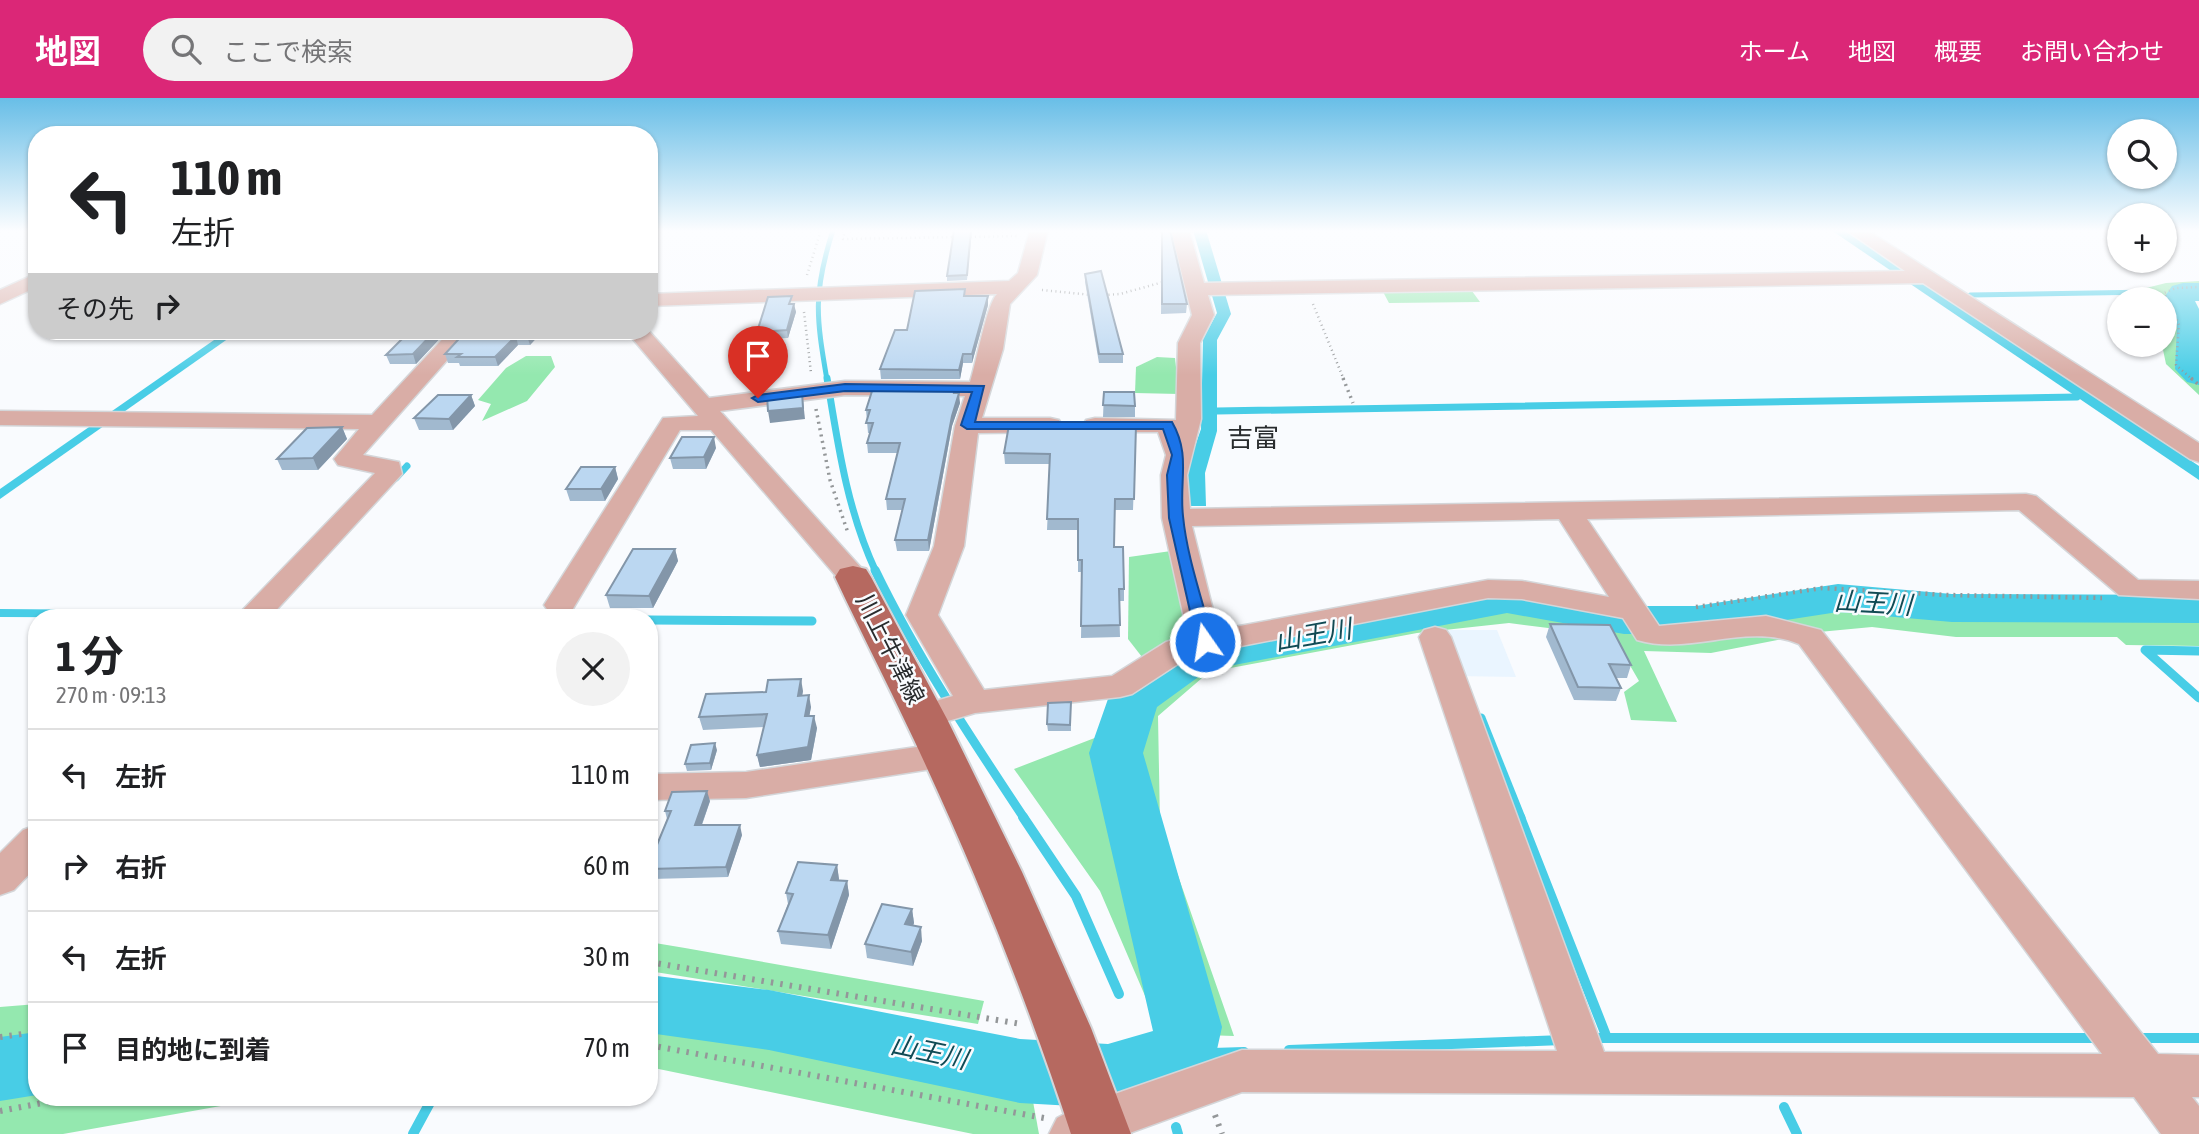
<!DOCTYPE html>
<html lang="ja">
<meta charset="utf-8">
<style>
body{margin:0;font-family:"Asap Condensed","Noto Sans JP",sans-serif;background:#f2f2f2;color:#202124;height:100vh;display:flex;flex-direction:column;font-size:26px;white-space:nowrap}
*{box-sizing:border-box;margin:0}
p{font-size:23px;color:#757577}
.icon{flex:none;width:38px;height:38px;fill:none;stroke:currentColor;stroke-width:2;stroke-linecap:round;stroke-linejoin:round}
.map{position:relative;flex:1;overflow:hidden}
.details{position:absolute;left:28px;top:511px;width:630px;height:497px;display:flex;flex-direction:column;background:#fff;border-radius:28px;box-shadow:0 2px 5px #0004}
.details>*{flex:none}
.guide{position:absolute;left:28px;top:28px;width:630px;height:214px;border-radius:28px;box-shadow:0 2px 5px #0004;background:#fff;color:#202124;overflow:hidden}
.buttons{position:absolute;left:2107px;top:21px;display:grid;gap:14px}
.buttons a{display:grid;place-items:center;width:70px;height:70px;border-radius:50%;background:#fff;box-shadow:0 2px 5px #0004;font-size:35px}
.pin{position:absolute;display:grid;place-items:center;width:60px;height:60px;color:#fff;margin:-72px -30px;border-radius:50% 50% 50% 0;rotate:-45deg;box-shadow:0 0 7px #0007}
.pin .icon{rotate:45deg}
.me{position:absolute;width:77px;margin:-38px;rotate:347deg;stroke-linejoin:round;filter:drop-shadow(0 0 5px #0008)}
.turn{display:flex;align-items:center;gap:24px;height:147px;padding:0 28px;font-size:32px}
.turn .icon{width:91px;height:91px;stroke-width:2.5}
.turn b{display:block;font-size:49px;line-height:60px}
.then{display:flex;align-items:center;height:66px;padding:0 28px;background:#0003;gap:14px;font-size:26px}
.round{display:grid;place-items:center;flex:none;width:74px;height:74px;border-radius:37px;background:#f2f2f2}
.head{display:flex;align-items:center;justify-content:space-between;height:119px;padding:0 28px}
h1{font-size:42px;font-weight:700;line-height:52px}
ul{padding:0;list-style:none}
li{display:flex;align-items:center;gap:21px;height:91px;padding:0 28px;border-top:2px solid #e0e0e0}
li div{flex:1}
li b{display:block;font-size:26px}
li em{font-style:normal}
header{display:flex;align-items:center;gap:42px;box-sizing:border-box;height:98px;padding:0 35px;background:#db2777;color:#fff}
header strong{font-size:33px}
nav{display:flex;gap:38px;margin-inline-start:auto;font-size:24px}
.search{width:490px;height:63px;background:#f2f2f2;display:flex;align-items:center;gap:18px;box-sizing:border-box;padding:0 24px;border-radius:38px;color:#757577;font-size:26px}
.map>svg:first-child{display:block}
.built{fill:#eaf5ff}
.green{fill:#94e8af}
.water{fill:#48cde6}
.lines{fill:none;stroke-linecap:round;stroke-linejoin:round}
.stream-far3{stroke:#48cde6;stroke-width:5}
.stream-far2{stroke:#48cde6;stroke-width:7}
.stream-far1{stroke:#48cde6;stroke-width:9}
.stream{stroke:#48cde6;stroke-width:10}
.river{fill:#48cde6;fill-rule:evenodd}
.minor-casing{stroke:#d4d6d9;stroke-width:3}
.major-casing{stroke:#d4d6d9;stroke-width:4}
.path-far3{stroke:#949799;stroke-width:2.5;stroke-dasharray:1 3.5;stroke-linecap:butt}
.path-far2{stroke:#949799;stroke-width:3.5;stroke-dasharray:2 4.5;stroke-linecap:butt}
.path-far1{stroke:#949799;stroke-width:4.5;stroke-dasharray:2 5;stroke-linecap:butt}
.path{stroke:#949799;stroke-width:6;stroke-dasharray:2.5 7;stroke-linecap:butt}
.minor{fill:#d9ada6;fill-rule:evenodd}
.major{fill:#b66960;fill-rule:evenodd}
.wall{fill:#a1b9cf}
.shaded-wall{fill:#8396a9}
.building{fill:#bbd7f1;stroke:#8396a9;stroke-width:2}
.route{fill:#1a73e8;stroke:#114b97;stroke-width:2}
.labels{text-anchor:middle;stroke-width:5;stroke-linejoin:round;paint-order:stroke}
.street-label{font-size:24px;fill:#292c2e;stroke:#f9fbfe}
.neighbourhood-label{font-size:26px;fill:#292c2e;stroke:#f9fbfe}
.water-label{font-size:26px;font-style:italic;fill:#104a54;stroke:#f9fbfe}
</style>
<header>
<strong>地図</strong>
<div class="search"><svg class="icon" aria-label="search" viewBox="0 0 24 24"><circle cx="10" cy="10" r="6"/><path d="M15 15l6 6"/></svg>ここで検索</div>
<nav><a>ホーム</a><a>地図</a><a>概要</a><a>お問い合わせ</a></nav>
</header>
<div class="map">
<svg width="2199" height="1036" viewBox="0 0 2199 1036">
<rect width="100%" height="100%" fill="#f9fbfe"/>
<path class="built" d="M1439 532H1497L1516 579 1455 578Z"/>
<g class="green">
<path d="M2199 183V191L2181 192 2171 197 2184 226 2187 270 2199 281V297L2166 266 2162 247H2165V201H2153L2142 191 2166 185Z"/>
<path d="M1469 189 1480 204 1389 205 1381 190Z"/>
<path d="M526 258H551L555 269 527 303 482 323 491 306 478 302 506 270Z"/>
<path d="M1157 259 1175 260 1179 296 1135 295 1136 269Z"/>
<path d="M1171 453 1188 536 1142 559 1128 541 1129 459Z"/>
<path d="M1507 505 1613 525 1667 532 1849 506 1955 516 2199 518V548L2126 547 2117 539H1956L1872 529 1819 534 1711 555 1644 553 1677 624 1631 622 1624 594 1639 583 1613 538 1509 525 1417 535 1209 574 1158 618 1160 726 1234 938 1204 937 1136 682 1141 610 1199 565Z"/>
<path d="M1105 636 1112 729 1173 918 1161 935 1100 793 1014 671Z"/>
<path d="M649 844 685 850 984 903 978 926 649 873Z"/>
<path d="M37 906V942L0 948V909Z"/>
<path d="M649 928 1032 998 1039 1036H973L649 969Z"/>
<path d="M37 986V999H271L63 1036H0V991Z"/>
</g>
<g class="water">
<path d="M1193 132H1206L1231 216 1217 242V333L1205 375 1206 408H1188L1186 374 1201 331 1203 241 1217 215Z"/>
<path d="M1831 132H1844L2199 368V382Z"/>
<path d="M227 233H239L0 401V391Z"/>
<path d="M0 511 245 513 238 520 0 519Z"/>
</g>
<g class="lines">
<g class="stream-far3">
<path d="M1970 197 2151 194"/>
<path d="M827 282C816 218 813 195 833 132"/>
</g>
<g class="stream-far2">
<path d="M827 280C838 347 847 412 876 474"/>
<path d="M1217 313 2077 299"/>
<path d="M396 380 407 368"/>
</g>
<g class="stream-far1">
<path d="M875 472C917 559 971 640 1024 720"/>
<path d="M267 517 482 520"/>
<path d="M649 522 812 523"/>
<path d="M2199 553 2145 552 2199 600"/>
<path d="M1481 620 1521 720"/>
</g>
<g class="stream">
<path d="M1023 719 1076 798 1119 896"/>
<path d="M1520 719 1607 940"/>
<path d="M1589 940H2098"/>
<path d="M2135 940H2199"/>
<path d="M1289 952 1563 942"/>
<path d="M1181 956 1244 954"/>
<path d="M1784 1009 1797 1036"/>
<path d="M1176 1029 1178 1036"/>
<path d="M413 1036 433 999"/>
</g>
<g class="river">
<path d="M2183 185H2199V203H2195L2199 211V287L2187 284 2175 271 2177 229 2163 201 2172 188Z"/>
<path d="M1838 486 1952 496 2199 497V525L1952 524 1838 514 1696 536H1624L1507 515 1208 572 1157 609 1143 655 1222 929 1216 956 1206 978 1108 1010 1020 1005 769 952 649 935V877L769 892 1020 941 1108 946 1153 933 1089 655 1108 601 1116 589 1176 548 1507 487 1624 508H1696Z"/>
<path d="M37 934V997L0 1003V939Z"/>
</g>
<g class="minor-casing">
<g id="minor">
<path d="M1030 132H1048L1037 177 1010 206 1003 251 982 320H1050L1059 322 1062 327 1059 332 1050 334 978 335 964 448 938 517 984 592 1112 578 1166 544 1188 538 1162 420 1161 377 1166 357 1158 334H1095L1086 332 1083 327 1086 322 1095 320 1176 322 1178 245 1192 217 1171 132H1189L1204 185 1905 173 1846 132H1867L2199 345V364L2190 361 1923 185 1208 197 1214 217 1200 245 1201 321 1187 377 1190 411 2026 396 2036 398 2138 482 2199 483V501L2119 497 2019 412 1587 421 1659 528 1766 518 1821 532 2158 956 2199 957V999H2192L2199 1008V1036H2161L2134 999 1242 994 1127 1036H1049L1057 1020 1080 1008 1242 952 1557 953 1419 539 1424 532 1435 529 1446 532 1451 539 1604 954 2102 956 1799 546C1745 524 1691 558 1637 542L1623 520 1522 501 1488 500 1190 558 1132 596 1120 599 975 615 924 630 912 626 907 618 912 610 953 598 906 517 934 448 955 328 965 298 845 297 720 313 864 473 868 479 864 485 853 488 842 485 711 332H680L571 514 560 516 549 514 544 507 663 320 698 318 626 233H649L709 300 845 283 970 284C976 266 987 205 997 196L649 208V196L1009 183 1018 175ZM1559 421 1609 499 1522 483 1488 482 1218 532 1192 428Z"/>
<path d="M37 175V189L0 206V192Z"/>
<path d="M450 233H473L363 357 399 364 402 376 269 520H235L375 375 338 367 334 361 359 331 0 327V313L372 317Z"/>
<path d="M944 645 957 649 962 658 957 667 746 700 649 702V676L746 674Z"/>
<path d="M37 727V768L14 792 0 797V755L23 732Z"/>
</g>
</g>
<g class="major-casing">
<path id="major" d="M853 468 866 471 871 479 947 621 1022 774 1091 930 1131 1036H1071C1030 911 982 789 927 670 898 606 865 543 835 479L840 471Z"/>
</g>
<g class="path-far3">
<path d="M845 132 843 141 958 139"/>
<path d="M966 139 1017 138"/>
<path d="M807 177 821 132"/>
<path d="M1042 192 1092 197"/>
<path d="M1104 197 1120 196 1167 183"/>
<path d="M1313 206 1344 282"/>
<path d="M804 214 811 275"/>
<path d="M2193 282 2176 267 2179 227 2164 195 2176 190 2199 189"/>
</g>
<g class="path-far2">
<path d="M1343 280 1353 305"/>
<path d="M2191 280 2199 287"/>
<path d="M816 311 830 382 848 435"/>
</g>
<path class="path-far1" d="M1696 509 1822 490 1948 497 2102 500"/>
<g class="path">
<path d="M649 864 1021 926"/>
<path d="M0 939 37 934"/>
<path d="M649 947 1044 1020"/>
<path d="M0 1013 74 999"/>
<path d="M1215 1017 1222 1036"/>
</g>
<use href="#minor" class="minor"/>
<use href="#major" class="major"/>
</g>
<g class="wall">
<path d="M972 132 967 182 947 183V178Z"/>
<path d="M1162 132 1187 206 1186 215 1161 216Z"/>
<path d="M1085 176 1123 256V265H1099L1085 184Z"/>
<path d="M966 198 988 207 972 265H963L960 281H881L880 271 907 232Z"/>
<path d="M793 206 796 214 788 240 759 241 757 234Z"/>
<path d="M371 233H447L416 266H390L386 257 405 237 373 238Z"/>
<path d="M466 233H543L530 247H518L498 268H460L459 265H448L445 256Z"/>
<path d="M955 291V295L960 305 952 328 929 453H897L895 442 903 412H887L886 401 898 355H868L867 345 870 335H868L866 312Z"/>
<path d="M1104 294 1135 308V319H1103Z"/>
<path d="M471 297 475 308 453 332H419L414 320Z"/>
<path d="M1136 327 1133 412H1115L1114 449 1124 491V503H1119L1120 539 1081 540 1082 474H1078V432H1047L1050 366H1005L1004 355Z"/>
<path d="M342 329 347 341 318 372H282L277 361Z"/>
<path d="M716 350 706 371H673L670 360Z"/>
<path d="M615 369 618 381 605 403H570L566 391Z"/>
<path d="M675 451 678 463 653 510H610L606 497Z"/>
<path d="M1550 526 1631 567 1627 580H1616L1621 590 1616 603 1574 602 1546 539Z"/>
<path d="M803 593 802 597 811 609 809 618 817 630 811 662 760 669 757 657 764 629 703 632 699 619Z"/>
<path d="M1071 604V633H1048L1047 626Z"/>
<path d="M717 652 711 672 687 673 685 666Z"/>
<path d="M710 703 702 727 742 737 728 779 651 781 649 777V766L667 721 665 713Z"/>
<path d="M837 767 839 783H847L849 797 831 851 781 846 778 833 788 806 786 795Z"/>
<path d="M912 811 914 825 913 828 922 843 913 868 867 860 865 846Z"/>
</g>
<g class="shaded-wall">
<path d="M988 198V207L972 265V256Z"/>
<path d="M794 206 796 214 788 240 787 232Z"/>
<path d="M435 233H447L416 266 413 256Z"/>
<path d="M532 233H543L530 247 527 238Z"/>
<path d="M516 238 518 247 498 268 495 259Z"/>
<path d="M963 256V265L960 281 959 272Z"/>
<path d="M802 294 805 321 770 325 768 313Z"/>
<path d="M959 295 960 305 952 328 929 453 928 442 952 318Z"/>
<path d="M471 297 475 308 453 332 449 321Z"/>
<path d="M342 329 347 341 318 372 313 360Z"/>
<path d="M714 339 716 350 706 371 704 359Z"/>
<path d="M615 369 618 381 605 403 601 391Z"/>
<path d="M675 451 678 463 653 510 649 498Z"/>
<path d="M801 581 803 593 800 610 798 598Z"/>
<path d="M809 597 811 609 807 631 805 618Z"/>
<path d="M814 618 817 630 811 662 760 669 757 657Z"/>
<path d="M715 645 717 652 711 672 710 665Z"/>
<path d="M707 693 710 703 698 737 695 727Z"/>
<path d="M740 727 742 737 728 779 726 769Z"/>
<path d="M837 767 839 781 834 796 831 782Z"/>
<path d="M847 783 849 797 831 851 828 837Z"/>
<path d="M912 811 914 825 907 840 905 826Z"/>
<path d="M921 829 922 843 913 868 911 854Z"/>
</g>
<g class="building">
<path d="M954 132H971L967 177 947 178Z"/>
<path d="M1162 132H1170L1187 206H1162Z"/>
<path d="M1101 173 1123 256H1099L1085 176Z"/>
<path d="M965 191 964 198H988L972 256H963L959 272 880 271 895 232H907L915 193Z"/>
<path d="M792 198 789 206H794L787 232 757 234 768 199Z"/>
<path d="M410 233H435L413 256 386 257Z"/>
<path d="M466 233H532L527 238H516L495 259H457L461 256H445Z"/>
<path d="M873 290 955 291 954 295H959L952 318 928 442H895L905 401H886L900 345H867L873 325H866L870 312H866Z"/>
<path d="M802 294 803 310 768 313 767 298Z"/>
<path d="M1104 294H1134L1135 308 1103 307Z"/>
<path d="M438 297H471L449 321 414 320Z"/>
<path d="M1009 327H1136L1134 401H1115L1114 449H1123L1124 491H1119L1120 527 1081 528 1082 462H1078V421H1047L1050 356 1004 355Z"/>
<path d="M342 329 313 360 277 361 307 330Z"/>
<path d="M682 339H714L704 359 670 360Z"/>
<path d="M581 369H615L601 391H566Z"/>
<path d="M633 451H675L649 498 606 497Z"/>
<path d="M1550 526 1610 527 1631 567 1609 566 1621 590 1578 589Z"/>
<path d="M801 581 798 598 809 597 805 618H814L808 649 757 657 767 616 699 619 706 596 766 594 768 582Z"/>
<path d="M1071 604 1070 627 1047 626 1048 605Z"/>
<path d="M715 645 710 665 685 666 691 647Z"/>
<path d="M707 693 695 727H740L726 769 649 771V766L671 713H665L672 694Z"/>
<path d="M798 764 837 767 831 782 847 783 828 837 778 833 793 796 786 795Z"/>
<path d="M882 806 912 811 905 826 921 829 911 854 865 846Z"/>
</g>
<linearGradient id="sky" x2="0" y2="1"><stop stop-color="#68bee7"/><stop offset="0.48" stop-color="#fcfdff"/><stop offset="1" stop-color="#fcfdff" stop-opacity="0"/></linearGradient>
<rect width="2199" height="277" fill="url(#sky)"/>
<path class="route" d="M845 286 984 288 975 324H1172C1191 357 1179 382 1183 418 1187 460 1203 503 1213 544L1211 548 1205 549 1197 544 1169 420 1167 377 1172 357 1163 331H967L961 327 972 294 845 293 758 304 752 300 758 297Z"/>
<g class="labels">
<g class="street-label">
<text transform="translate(890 551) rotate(63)" y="8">川上牛津線</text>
</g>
<g class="neighbourhood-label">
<text x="1253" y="349">吉富</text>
</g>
<g class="water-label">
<text transform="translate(1873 505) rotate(3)" y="9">山王川</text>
<text transform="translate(1313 537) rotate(-10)" y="9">山王川</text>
<text transform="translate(929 954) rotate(12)" y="9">山王川</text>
</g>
</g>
</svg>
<div class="buttons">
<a><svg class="icon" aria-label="search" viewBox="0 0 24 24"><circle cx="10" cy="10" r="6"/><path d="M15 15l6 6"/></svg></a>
<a>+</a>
<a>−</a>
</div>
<div class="pin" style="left:758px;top:300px;background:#d93025"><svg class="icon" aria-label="arrive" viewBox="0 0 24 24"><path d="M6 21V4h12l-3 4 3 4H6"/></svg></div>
<svg class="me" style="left:1205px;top:544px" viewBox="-20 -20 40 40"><circle r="17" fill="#1a73e8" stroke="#fff" stroke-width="3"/><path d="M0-11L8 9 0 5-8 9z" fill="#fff"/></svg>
<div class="guide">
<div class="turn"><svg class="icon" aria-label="left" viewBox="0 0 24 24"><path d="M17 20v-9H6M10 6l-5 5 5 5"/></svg><div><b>110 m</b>左折</div></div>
<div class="then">その先<svg class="icon" aria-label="right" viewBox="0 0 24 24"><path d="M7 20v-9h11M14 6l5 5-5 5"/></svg></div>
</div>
<section class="details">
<div class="head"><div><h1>1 分</h1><p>270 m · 09:13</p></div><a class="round"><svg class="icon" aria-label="close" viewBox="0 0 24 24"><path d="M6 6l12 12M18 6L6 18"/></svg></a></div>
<ul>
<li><svg class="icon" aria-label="left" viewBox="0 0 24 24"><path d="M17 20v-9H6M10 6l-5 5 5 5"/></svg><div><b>左折</b></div><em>110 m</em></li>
<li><svg class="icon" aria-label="right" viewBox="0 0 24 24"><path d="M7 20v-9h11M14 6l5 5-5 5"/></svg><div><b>右折</b></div><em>60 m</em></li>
<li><svg class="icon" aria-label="left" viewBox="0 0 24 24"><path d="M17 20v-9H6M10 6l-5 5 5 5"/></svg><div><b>左折</b></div><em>30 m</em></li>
<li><svg class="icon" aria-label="arrive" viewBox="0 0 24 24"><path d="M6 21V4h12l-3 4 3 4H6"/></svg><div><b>目的地に到着</b></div><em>70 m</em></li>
</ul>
</section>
</div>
